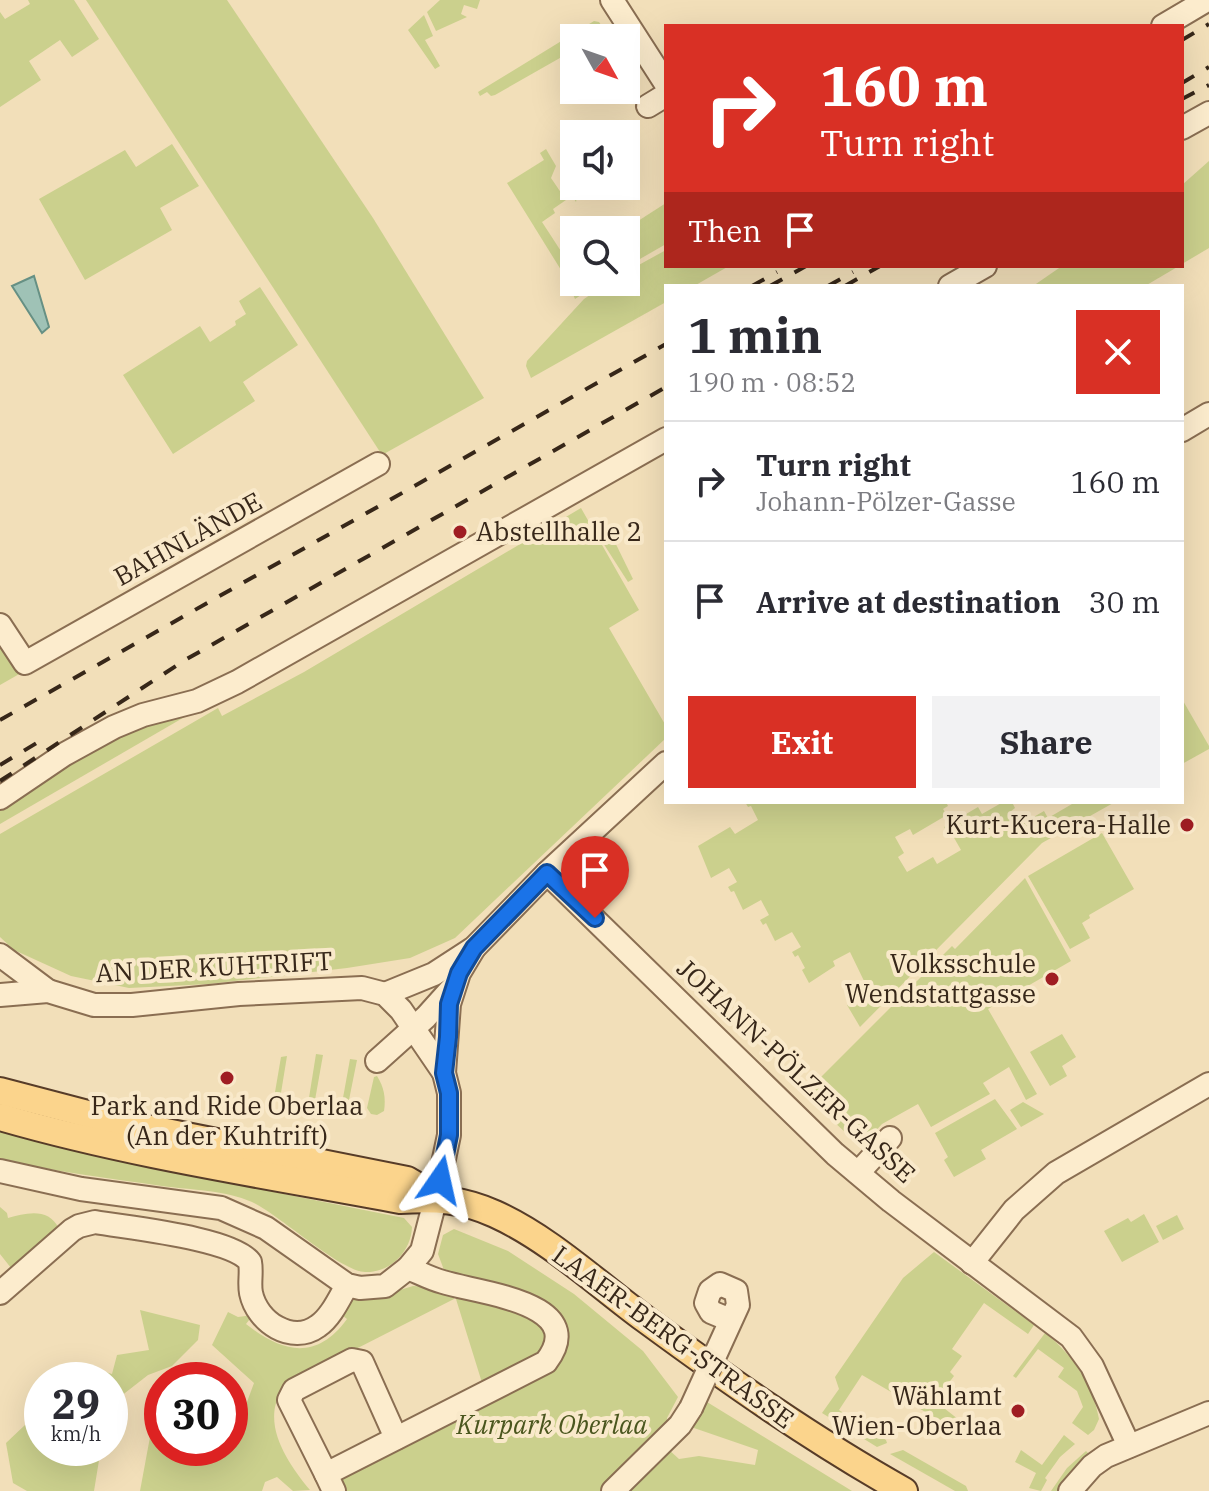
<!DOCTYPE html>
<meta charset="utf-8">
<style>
body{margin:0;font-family:"IBM Plex Serif",serif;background:#f2f2f3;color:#2b2b33;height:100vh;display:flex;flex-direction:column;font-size:30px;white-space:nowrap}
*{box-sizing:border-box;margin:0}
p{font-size:26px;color:#7c7c81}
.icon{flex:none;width:44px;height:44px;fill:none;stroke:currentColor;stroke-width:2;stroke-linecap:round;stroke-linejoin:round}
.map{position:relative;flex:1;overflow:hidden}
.panel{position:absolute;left:664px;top:284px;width:520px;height:520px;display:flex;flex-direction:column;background:#fff;border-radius:0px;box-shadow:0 8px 32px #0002}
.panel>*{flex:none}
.hud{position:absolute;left:664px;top:24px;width:520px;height:244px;border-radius:0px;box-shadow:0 8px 32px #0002;background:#d93025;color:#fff;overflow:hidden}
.needle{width:52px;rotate:130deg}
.controls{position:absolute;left:560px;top:24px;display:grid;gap:16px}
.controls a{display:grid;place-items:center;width:80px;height:80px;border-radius:0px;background:#fff;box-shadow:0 8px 32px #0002;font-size:40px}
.speed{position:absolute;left:24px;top:1362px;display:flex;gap:16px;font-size:40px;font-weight:700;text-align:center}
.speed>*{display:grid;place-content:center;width:104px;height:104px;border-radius:50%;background:#fff;box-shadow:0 8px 32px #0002;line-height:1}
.speed small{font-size:20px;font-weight:400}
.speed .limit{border:12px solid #d22;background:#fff;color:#111}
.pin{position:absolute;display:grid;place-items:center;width:68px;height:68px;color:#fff;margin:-82px -34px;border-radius:50% 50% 50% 0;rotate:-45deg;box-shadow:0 0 8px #0007}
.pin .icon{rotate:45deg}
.me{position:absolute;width:88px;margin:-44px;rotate:11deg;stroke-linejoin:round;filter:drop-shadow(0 0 6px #0008)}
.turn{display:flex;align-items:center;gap:28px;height:168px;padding:0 24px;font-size:36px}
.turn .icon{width:104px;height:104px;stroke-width:2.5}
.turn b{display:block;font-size:56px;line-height:68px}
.then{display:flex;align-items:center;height:76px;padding:0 24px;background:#0003;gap:16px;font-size:30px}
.round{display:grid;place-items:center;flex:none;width:84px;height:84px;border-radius:0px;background:#f2f2f3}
.headline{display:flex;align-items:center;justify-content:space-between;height:136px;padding:0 24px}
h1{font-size:48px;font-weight:700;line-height:60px}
.primary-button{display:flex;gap:16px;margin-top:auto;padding:16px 24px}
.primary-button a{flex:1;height:92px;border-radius:0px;background:#d93025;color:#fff;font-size:32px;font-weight:700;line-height:92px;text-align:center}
.primary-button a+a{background:#f2f2f3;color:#2b2b33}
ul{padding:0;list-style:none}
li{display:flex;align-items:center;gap:24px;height:120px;padding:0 24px;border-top:2px solid #e1e1e2}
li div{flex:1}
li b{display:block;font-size:30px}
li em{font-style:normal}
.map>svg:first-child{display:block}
.green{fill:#cbd08d}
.water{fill:#9fc2b6;stroke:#669084;stroke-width:2}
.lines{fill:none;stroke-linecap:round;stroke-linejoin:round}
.minor-casing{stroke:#8a6e52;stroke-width:26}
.major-casing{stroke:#573c28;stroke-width:30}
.minor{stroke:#fceccd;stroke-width:22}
.major{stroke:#fbd48c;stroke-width:26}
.rail{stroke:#372719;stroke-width:4;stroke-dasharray:14 14;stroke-linecap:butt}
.minor-bridge-casing{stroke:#8a6e52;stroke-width:26;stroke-linecap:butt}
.minor-bridge{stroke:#fceccd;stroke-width:22}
.route-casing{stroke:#114b97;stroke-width:20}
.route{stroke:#1a73e8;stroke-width:14}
.poi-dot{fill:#9f1d23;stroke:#f9e9ca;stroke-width:3}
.labels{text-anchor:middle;stroke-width:8;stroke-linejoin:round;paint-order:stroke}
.poi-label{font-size:26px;fill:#372719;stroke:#f9e9ca;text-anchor:end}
.street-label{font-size:26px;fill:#372719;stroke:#f9e9ca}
.park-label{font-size:26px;font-style:italic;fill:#4a561e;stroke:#f9e9ca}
</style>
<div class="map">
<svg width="1209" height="1491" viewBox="0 0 1209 1491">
<rect width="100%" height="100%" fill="#f2dfb9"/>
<g class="green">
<path d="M28 0H74L99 39 72 57 60 40 29 61 41 80 0 107V12L5 19 30 4Z"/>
<path d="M86 0H227L373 218 484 398 382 455Z"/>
<path d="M440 0H480L477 9 464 5 461 14 467 17 436 31 427 12Z"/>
<path d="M424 15 433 36 425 40 440 66 435 69 408 30Z"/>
<path d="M594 21 599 22 606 32 595 38H574V50L495 95 491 96 487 92 480 96 478 92Z"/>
<path d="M172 144 199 186 160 208 172 230 85 280 39 199 125 150 136 167Z"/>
<path d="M546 149 556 166 551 178 566 200 553 209 555 213 542 222 570 265 574 263V282H601L575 299 566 278 507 183 544 160 540 153Z"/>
<path d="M574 154V186H579L576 202 563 182Z"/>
<path d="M1209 161V248L1182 264V185Z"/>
<path d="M666 203V244L626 267 624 230Z"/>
<path d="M666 250V266H729L694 286H666V302L531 378 526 366 527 361 584 299 609 282H626V272Z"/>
<path d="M1062 266H1179L1145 286H1033Z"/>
<path d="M260 287 298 345 243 382 255 401 173 454 123 375 200 326 210 342 236 325 235 321 246 314 239 301Z"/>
<path d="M581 508 639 610 609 628 666 726V738L455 938 410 958 347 968 209 984 129 988 71 976 14 950 0 937V834L218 708 222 716 304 672Z"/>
<path d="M604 525 607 526 633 579 628 582 596 532Z"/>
<path d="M0 642 21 673 0 685Z"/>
<path d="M1182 699 1209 746V749L1182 764Z"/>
<path d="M189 714 188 715 0 824V805L118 732Z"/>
<path d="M745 802H946L948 806 943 809 947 815 913 835 910 829 895 837 904 853 898 857 907 872 933 857 937 864 961 850 953 836 950 837 944 827 978 807 982 814 1003 802H1012L1015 808 1010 812 1018 826 1044 811 1048 818 1072 804 1071 802H1115L1042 843 860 1027 847 1005 854 1001 858 1006 879 994 871 980 865 983 850 952 833 961 835 966 809 983 802 970 805 968 798 955 795 957 792 952 801 947 792 932 775 941 766 923 763 925 760 920 769 915 761 900 743 910 734 891 731 892 728 887 737 882 729 868 711 878 698 846 730 827 735 834 758 820 751 806 748 807Z"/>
<path d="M1102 833 1134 889 1089 915 1090 918 1082 923 1090 938 1070 949 1028 876Z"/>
<path d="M1025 878 1071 961 988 1009 1037 1094 1026 1100 1009 1067 983 1083 990 1094 931 1127 918 1104 882 1124 861 1147 804 1094 952 946 955 949Z"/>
<path d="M1062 1034 1076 1057 1062 1066 1067 1076 1050 1086 1030 1052Z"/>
<path d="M316 1054 323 1055 315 1100 314 1105 308 1104Z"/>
<path d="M287 1056 280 1099 277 1100 274 1098 281 1057Z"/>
<path d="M350 1059 357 1060 347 1110 341 1109Z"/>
<path d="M377 1076C384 1087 386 1098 384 1111L377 1115 371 1114 367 1108 374 1077Z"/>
<path d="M995 1099 1017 1129 981 1150 986 1159 954 1177 944 1160 948 1157 935 1133Z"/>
<path d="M1023 1102 1044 1114 1021 1127 1010 1110Z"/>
<path d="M0 1132 115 1160 404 1218 412 1227C411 1252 390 1273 365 1272 340 1271 281 1216 252 1202 225 1190 191 1190 162 1186 108 1178 53 1172 0 1158Z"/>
<path d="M0 1207 7 1213 8 1218C26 1213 49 1207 59 1229L15 1273 0 1254Z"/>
<path d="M1144 1214 1159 1242 1122 1262 1104 1231 1128 1218 1131 1222Z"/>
<path d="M1177 1215 1184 1229 1163 1240 1156 1226Z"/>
<path d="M454 1229 508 1251 574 1294 643 1351 678 1397 667 1418 668 1449 679 1459 699 1456 755 1465 758 1450 694 1428 689 1421 707 1402 852 1491H343L338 1477 488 1402 456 1299 459 1275 444 1270 438 1254 443 1235Z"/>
<path d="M934 1252 1034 1325 1028 1334 984 1303 952 1349 962 1356 950 1372 954 1376 935 1401 963 1423 958 1431 862 1375 839 1410 886 1440 887 1443 877 1447 822 1413 839 1389 835 1377 903 1278Z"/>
<path d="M413 1286 430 1287 455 1294 454 1299 291 1382C286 1388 278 1396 276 1403 267 1434 292 1468 310 1490L293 1491 277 1477 265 1482 262 1491H140L150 1437 162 1425V1448H230V1393L247 1402 254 1383 212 1345 228 1312 238 1317 253 1315 246 1324C281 1352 316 1362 347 1319L339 1313 346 1303 355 1299 377 1297Z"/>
<path d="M140 1310 200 1325 198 1340 172 1366 148 1375 116 1400 110 1409V1380H85L92 1368 112 1374 117 1355 149 1350Z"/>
<path d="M1045 1333C1072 1354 1093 1384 1099 1419L1094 1430 1088 1435 1072 1423 1083 1407 1077 1391 1058 1377 1064 1368 1038 1349 1016 1378 1013 1376Z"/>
<path d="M42 1421V1448H101L94 1491H27L13 1483 6 1443 25 1425Z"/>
<path d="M1064 1435 1075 1444 1060 1457 1045 1478 1047 1480 1041 1491 1029 1488 1036 1473 1015 1462 1021 1450 1042 1465Z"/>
<path d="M903 1450 966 1486 968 1491H955L890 1454Z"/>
<path d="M1086 1451 1090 1455 1072 1471 1058 1491H1051L1067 1468Z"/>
</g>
<path class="water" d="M34 276 49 327 42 333 12 286Z"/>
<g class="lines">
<g class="minor-casing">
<g id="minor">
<path d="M612 0 666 84"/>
<path d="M1163 26 1207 0"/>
<path d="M648 106 666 95"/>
<path d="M1182 128 1209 113"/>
<path d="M950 286 985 266"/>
<path d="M1182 430 1209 414"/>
<path d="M0 625 25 663 378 464"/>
<path d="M0 798 65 754 114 727 143 715 197 701 237 682 666 439"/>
<path d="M547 873 835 1154 891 1201 1071 1337 1092 1366 1129 1446"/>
<path d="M0 955 48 991"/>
<path d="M385 994 434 974 474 948 547 873 666 763"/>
<path d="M0 995 48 991 94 1005H132L239 994 362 988 385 994 401 1010 444 1073"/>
<path d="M377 1061 426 1017 453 987"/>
<path d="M0 1171 81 1189 221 1208 266 1228 347 1285 360 1288 385 1286 408 1268 422 1251 436 1197 449 1135V1093L444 1073 449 1004 459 973 474 948"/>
<path d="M858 1173 890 1138"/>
<path d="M972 1263 1014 1210 1056 1173 1209 1084"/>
<path d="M0 1293 72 1230 79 1226 95 1222C128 1228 232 1238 250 1262 252 1272 249 1283 251 1293 257 1322 292 1345 318 1326 331 1317 339 1299 347 1285"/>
<path d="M326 1474 289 1400 294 1390 352 1360 362 1362 396 1438"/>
<path d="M334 1491 326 1474 546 1362C592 1302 476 1293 443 1282 431 1279 420 1273 408 1268"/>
<path d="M613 1491 680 1425 691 1408"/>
<path d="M1070 1491 1092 1466 1106 1456 1209 1413"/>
</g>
</g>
<g class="major-casing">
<g id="major">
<path d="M0 1091 126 1124 407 1180 436 1197"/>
<path d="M0 1117C131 1155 267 1175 400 1200 436 1198 462 1199 495 1214 550 1239 596 1283 645 1319 728 1380 813 1440 904 1491"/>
</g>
</g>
<use href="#minor" class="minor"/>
<use href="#major" class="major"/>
<g class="rail">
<path d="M1182 40 1209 24"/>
<path d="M1182 83 1209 67"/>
<path d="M1182 99 1209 85"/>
<path d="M752 286 777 272"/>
<path d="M770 286 806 266"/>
<path d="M828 286 853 272"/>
<path d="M845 286 880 266"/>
<path d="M0 720 666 344"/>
<path d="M0 765 40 741"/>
<path d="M0 781 185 660 666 387"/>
</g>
<g class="minor-bridge-casing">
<path id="minor-bridge" d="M691 1408 738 1305 736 1291 720 1284 710 1291 706 1303 711 1312 723 1317"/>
</g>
<use href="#minor-bridge" class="minor-bridge"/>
</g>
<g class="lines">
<g class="route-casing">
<path id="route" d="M440 1180 449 1135V1093L444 1073 448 1037 449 1004 459 973 474 948 547 873 595 918"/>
</g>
<use href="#route" class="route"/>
</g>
<g class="poi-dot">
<circle cx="460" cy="532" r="8"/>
<circle cx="1187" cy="825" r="8"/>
<circle cx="1052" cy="979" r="8"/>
<circle cx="227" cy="1078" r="8"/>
<circle cx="1018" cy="1411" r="8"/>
</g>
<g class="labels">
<g class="poi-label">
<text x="476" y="541" text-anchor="start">Abstellhalle 2</text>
<text x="1171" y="834">Kurt-Kucera-Halle</text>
<text x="1036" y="973">Volksschule<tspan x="1036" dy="30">Wendstattgasse</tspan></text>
<text x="227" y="1115" text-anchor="middle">Park and Ride Oberlaa<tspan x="227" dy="30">(An der Kuhtrift)</tspan></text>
<text x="1002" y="1405">Wählamt<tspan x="1002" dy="30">Wien-Oberlaa</tspan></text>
</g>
<g class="street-label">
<text transform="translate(188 539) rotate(-29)" y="9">BAHNLÄNDE</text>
<text transform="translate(214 967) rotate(-3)" y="9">AN DER KUHTRIFT</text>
<text transform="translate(796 1071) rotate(43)" y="9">JOHANN-PÖLZER-GASSE</text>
<text transform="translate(673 1337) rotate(36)" y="9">LAAER-BERG-STRASSE</text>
</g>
<g class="park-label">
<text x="552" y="1434">Kurpark Oberlaa</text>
</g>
</g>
</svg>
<div class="controls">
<a><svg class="needle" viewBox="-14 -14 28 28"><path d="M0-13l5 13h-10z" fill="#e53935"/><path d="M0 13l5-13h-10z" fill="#7c7c81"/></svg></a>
<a><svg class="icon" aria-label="sound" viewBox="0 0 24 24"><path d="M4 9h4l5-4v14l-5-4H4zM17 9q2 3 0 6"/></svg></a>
<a><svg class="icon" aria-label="search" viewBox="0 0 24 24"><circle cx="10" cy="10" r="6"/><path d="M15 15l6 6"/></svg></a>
</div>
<div class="speed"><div>29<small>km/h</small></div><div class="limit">30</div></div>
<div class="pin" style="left:595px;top:918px;background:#d93025"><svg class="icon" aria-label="arrive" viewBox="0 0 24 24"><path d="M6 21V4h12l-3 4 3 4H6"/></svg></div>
<svg class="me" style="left:440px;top:1180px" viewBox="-20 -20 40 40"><path d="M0-17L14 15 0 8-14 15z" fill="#1a73e8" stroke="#fff" stroke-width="4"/></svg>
<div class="hud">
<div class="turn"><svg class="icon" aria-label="right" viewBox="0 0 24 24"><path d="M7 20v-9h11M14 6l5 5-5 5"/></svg><div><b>160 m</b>Turn right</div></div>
<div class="then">Then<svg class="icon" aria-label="arrive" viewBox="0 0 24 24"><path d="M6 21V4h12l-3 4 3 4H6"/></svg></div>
</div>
<section class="panel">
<div class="headline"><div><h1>1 min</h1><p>190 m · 08:52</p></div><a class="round" style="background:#d93025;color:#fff"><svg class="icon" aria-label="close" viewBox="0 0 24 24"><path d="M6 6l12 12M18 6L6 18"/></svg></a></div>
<ul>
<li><svg class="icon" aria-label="right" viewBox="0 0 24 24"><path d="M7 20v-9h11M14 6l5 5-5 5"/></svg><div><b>Turn right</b><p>Johann-Pölzer-Gasse</p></div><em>160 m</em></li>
<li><svg class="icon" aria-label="arrive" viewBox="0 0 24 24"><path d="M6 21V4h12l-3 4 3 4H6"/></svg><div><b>Arrive at destination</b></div><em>30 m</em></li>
</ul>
<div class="primary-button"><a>Exit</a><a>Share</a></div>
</section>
</div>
